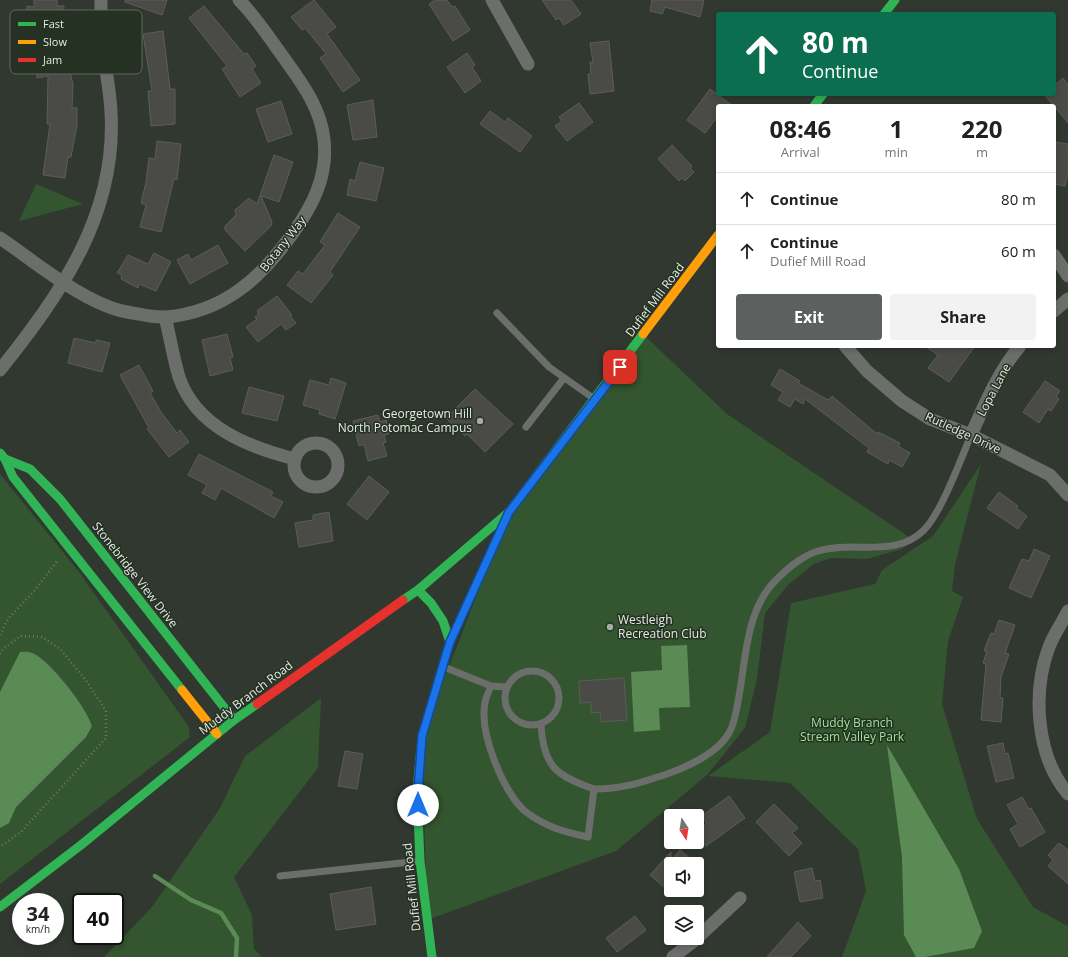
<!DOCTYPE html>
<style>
body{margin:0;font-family:"Open Sans",sans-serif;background:#f2f2f2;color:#202124;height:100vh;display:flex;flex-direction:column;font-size:15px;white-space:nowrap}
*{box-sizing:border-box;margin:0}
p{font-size:13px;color:#757577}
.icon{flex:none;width:22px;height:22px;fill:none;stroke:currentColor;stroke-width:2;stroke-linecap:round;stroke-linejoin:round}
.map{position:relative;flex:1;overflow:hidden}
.side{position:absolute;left:716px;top:104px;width:340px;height:244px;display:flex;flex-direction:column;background:#fff;border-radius:4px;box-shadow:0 2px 6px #0003}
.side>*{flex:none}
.hud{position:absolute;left:716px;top:12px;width:340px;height:84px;border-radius:4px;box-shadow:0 2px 6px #0003;background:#0b6e4f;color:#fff;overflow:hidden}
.needle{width:26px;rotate:168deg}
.fabs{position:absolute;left:664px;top:809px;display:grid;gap:8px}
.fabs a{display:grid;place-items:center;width:40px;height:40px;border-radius:4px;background:#fff;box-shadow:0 2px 6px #0003;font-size:20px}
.speed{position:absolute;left:12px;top:893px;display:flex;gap:8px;font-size:20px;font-weight:700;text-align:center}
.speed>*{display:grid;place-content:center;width:52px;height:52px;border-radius:50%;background:#fff;box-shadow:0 2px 6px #0003;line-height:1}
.speed small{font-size:10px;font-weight:400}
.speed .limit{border:2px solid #111;border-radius:6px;background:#fff;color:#111}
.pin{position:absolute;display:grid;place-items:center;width:34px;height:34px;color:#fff;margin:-17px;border-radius:8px;box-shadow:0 2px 6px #0006}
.me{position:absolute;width:44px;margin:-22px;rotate:0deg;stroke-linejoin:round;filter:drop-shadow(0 0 3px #0008)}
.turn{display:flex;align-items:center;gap:14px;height:84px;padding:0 20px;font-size:18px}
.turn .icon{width:52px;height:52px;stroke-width:2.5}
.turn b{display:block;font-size:28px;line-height:34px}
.eta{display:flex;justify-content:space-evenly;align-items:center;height:68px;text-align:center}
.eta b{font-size:24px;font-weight:700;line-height:28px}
.action{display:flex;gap:8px;margin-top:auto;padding:8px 20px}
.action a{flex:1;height:46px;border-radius:4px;background:#5c605e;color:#fff;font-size:16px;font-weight:700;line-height:46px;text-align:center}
.action a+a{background:#f2f2f2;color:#202124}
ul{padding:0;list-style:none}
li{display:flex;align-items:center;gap:12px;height:52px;padding:0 20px;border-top:1px solid #e0e0e0}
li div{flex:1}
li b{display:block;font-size:15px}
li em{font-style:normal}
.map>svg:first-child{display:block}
.green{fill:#33552f}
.water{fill:#5a8b55}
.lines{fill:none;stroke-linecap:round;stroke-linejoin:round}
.stream{stroke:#5a8b55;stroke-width:4.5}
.building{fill:#4a4a47;stroke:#5d5c59}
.path{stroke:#717470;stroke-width:2.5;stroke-dasharray:1 3;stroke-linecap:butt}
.lane{stroke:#6c6e6c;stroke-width:7}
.street{stroke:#6c6e6c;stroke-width:13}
.fast{stroke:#30b455;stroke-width:9}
.slow{stroke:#ff9f0a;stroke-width:9}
.jam{stroke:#e5322d;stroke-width:9}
.route-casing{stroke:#114b97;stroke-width:10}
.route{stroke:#1a73e8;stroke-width:7}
.poi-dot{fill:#a5ada4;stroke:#253123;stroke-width:1.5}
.labels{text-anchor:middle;stroke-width:3;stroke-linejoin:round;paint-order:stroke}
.street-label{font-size:12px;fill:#e4ece2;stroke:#253123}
.poi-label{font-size:12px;fill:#e4ece2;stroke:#253123;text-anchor:end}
.park-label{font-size:12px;fill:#9ce594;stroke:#253123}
.key{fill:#253123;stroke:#5e695c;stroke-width:1}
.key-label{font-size:11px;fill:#e4ece2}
</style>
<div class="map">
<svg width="1068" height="957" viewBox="0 0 1068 957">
<rect width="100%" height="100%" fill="#313830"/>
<g class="green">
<path d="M36 184 83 204 19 221Z"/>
<path d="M644 335 727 414 912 539 902 549 867 559 831 558 814 564 789 584 765 613 757 679 745 728 707 775 616 851 427 920 422 736 509 512Z"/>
<path d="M981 464 955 564 952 591 963 597 948 641 942 704 977 819 1033 907 1068 926V957H842L866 891 858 849 790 783 708 776 770 732 791 603 875 584 882 570 933 536Z"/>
<path d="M0 474 79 572 189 727 190 737 0 884Z"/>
<path d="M321 698 318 768 234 877 252 915 254 949 262 957H104L152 907 220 808 245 756Z"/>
</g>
<g class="water">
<path d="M687 645 690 707 659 708 660 730 634 732 631 672 662 670 661 646Z"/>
<path d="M20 652C23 652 28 651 32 653 49 659 87 708 92 726L86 737 16 807 9 823 0 828V692Z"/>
<path d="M887 745 959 869 982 931 974 948 925 957H916L904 935 902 857Z"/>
</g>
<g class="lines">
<path class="stream" d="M155 876 191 900 221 913 237 938 236 957"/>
</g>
<g class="building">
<path d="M34 0H57V6H64L63 24 26 21 27 6 34 7Z"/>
<path d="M125 0H167L162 15 125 2Z"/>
<path d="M314 0 336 27 327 34 360 80 343 92 320 58 326 54 305 28 302 30 291 17Z"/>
<path d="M435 0H447L452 7 455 6 470 30 453 41 429 4Z"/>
<path d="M542 0H571L581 14 564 25 559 18 556 20Z"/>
<path d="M652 0H704L700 17 665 7 662 14 650 11Z"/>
<path d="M204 6 244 54 247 53 256 66 252 69 261 83 240 97 222 69 227 66 189 18Z"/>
<path d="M163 31 170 89H175V124L151 126 148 91H152L143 34Z"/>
<path d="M63 39 73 85 72 108H77V125L71 157H68L65 178 43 175 50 124H47L48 76 37 78 35 63 43 61 40 43Z"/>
<path d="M609 41 614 91 590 94 588 74H591L590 62H593L590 43Z"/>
<path d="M467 53 475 65 472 67 481 81 465 93 447 67Z"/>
<path d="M1063 78 1068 85V123L1044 94H1054V86Z"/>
<path d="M710 89 733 106H718V116L705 133 687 120Z"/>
<path d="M373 100 377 137 353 140 347 105Z"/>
<path d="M281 101 292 134 268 142 256 109Z"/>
<path d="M579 103 593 122 567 141 555 126 562 121 559 117Z"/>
<path d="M490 111 505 122 508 118 532 136 520 152 480 124Z"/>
<path d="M157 141 181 144 177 180 174 179 161 232 140 227 146 205 141 203 146 182 149 158 155 159Z"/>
<path d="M1056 142 1068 144V174L1065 186 1054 184V153Z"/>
<path d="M672 145 692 166 690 168 694 172 685 181 682 178 679 181 658 159Z"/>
<path d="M274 155 293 162 279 202 261 196 272 222 271 226 245 251 225 230V226L236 215 235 210 249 198 257 204Z"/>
<path d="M360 162 384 168 376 201 347 195 350 179 355 181Z"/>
<path d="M338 213 360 227 330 272 333 275 311 303 287 285 298 271 303 274 325 245 320 242Z"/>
<path d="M218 245 228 263 190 284 177 260 188 254 191 260Z"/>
<path d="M154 253 171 262 156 291 139 284 138 288 121 279 122 275 117 273 128 255 148 264Z"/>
<path d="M277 296 292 315 290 316 296 323 286 330 281 324 258 342 246 327 257 319 255 317 259 314 257 311Z"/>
<path d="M227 334 233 357 230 358 233 370 210 376 202 340Z"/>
<path d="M74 338 96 343V340L110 343 102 372 68 363Z"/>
<path d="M925 346H975L949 382 928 368 938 355Z"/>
<path d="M139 365 153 391 150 393 161 412 177 433 180 430 189 442 169 457 147 429 149 428 120 375Z"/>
<path d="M780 369 800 381 798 383 828 400 832 396 877 434 878 432 900 443 898 446 910 453 902 467 889 460 888 464 867 452 869 448 805 399 803 404 795 399 790 407 778 400 783 392 771 385Z"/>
<path d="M331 378 346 383 335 419 319 414 320 410 303 405 310 380 329 385Z"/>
<path d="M1045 381 1060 391 1056 397 1059 399 1051 411 1048 409 1039 423 1023 412Z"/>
<path d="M249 387 284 396 277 421 242 413Z"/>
<path d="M475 389 513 424 485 452 467 434 465 436 446 418Z"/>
<path d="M378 415 380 422 386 420 389 434 384 435 386 442 383 443 387 456 368 461 364 444 359 446 353 421Z"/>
<path d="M199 454 273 492 271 496 283 502 274 518 221 488 215 500 202 493 207 485 188 475Z"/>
<path d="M369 476 389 492 367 520 347 504Z"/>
<path d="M999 492 1018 506 1016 508 1027 516 1018 529 987 508Z"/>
<path d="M329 512 333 541 299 547 295 523 313 520V515Z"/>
<path d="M1034 549 1050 556 1031 598 1009 588 1022 559 1029 561Z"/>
<path d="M999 620 1015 625 1005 653 1009 654 1001 677 1000 698H1003L1001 722 981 720 986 664 983 663 987 651H984L991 633 994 634Z"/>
<path d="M624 678 627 720 601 722 600 712 591 713V702L580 703 579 681Z"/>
<path d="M1003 743 1005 754 1008 753 1014 778 996 782 987 746Z"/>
<path d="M345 751 363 754 357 789 338 786Z"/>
<path d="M729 796 745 818 706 846 697 834V830L707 823 702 816Z"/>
<path d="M1022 797 1029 809 1031 808 1045 832 1020 847 1010 829 1018 824 1007 805Z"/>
<path d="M774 804 798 828 792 833 802 843 789 856 756 822Z"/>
<path d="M1059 843 1068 850V884L1048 866 1053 860 1048 855Z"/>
<path d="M680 850 697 864H671V893L650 875 671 852V861Z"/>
<path d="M812 868 815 881 820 880 823 898 800 902 794 872Z"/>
<path d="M371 887 376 924 336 930 330 894Z"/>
<path d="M635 916 646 930 617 952 606 938Z"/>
<path d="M798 922 811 936 791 957H767Z"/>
</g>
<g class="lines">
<g class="path">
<path d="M0 635 8 619 35 590 58 560"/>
<path d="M0 654 4 648 21 636 42 637 60 649 85 679 106 711V738L21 832 0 847"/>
</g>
<g class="lane">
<path d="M497 313 549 367 593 398"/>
<path d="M526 427 564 378"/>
<path d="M444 667 491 686C489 691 486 697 485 703 479 732 503 793 526 812 546 827 564 832 588 837L594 789C556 776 543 766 541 724"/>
<circle cx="532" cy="698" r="27"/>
<path d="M491 686 506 687"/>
<path d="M594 789C622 789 640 783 667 774 687 767 718 753 729 733 735 723 737 707 739 696 746 658 746 612 774 582 786 570 801 556 818 551 854 540 895 559 924 530 941 513 961 459 971 435"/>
<path d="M280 876 420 861"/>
</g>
<g class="street">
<path d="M492 0 528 64"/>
<path d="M0 238C34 261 86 305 127 312 139 314 154 318 166 317 224 312 261 278 293 233 313 205 328 176 324 140 321 106 298 78 279 51 266 33 254 15 239 0"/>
<path d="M1054 255 1068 276"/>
<path d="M1054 311 1068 299"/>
<path d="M165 317C170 336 173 357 179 377 196 427 248 447 295 459"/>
<path d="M845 346 867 371 902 401 930 419 971 435 1050 475 1068 495"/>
<path d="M0 370C61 293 117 215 111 112 110 88 104 63 102 39 100 27 101 13 101 0"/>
<path d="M971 435C985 404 998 372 1020 346"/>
<circle cx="316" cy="465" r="22"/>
<path d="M1068 611C1062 623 1054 634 1049 647 1032 692 1036 756 1068 794"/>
<path d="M673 957 695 940 740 898"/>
</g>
<g class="fast">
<path d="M884 14 895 0"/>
<path d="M814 106 823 94"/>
<path d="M0 453 5 459 30 469 60 499 234 720"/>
<path d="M5 459 13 477 182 690"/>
<path d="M418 590 431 603 443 621 450 642 422 736 417 791 420 861 432 957"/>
<path d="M403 600 418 590 509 512 643 334"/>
<path d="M450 642 507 517"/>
<path d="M0 907 81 845 234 720 257 704"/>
</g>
<g class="slow">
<path d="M643 334 718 235"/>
<path d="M182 690 217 734"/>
</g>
<path class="jam" d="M257 704 403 600"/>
</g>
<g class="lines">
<g class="route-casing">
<path id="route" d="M418 805V791L422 736 446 655 450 642 509 512 620 367"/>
</g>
<use href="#route" class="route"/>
</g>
<g class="poi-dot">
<circle cx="480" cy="421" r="4"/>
<circle cx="610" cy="627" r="4"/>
</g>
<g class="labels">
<g class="street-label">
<text transform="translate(283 244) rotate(-52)" y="4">Botany Way</text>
<text transform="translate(655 300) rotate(-53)" y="4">Dufief Mill Road</text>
<text transform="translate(994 390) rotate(-62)" y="4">Lopa Lane</text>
<text transform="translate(963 433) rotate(25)" y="4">Rutledge Drive</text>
<text transform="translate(135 575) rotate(52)" y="4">Stonebridge View Drive</text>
<text transform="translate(246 698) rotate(-37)" y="4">Muddy Branch Road</text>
<text transform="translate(412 887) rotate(-96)" y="4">Dufief Mill Road</text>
</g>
<g class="poi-label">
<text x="472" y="418">Georgetown Hill<tspan x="472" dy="14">North Potomac Campus</tspan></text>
<text x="618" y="624" text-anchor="start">Westleigh<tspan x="618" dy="14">Recreation Club</tspan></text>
</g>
<g class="park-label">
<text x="852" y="727">Muddy Branch<tspan x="852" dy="14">Stream Valley Park</tspan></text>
</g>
</g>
<rect x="10" y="10" width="132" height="64" rx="6" class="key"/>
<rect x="18" y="22" width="18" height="4" fill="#30b455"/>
<rect x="18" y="40" width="18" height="4" fill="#ff9f0a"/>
<rect x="18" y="58" width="18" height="4" fill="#e5322d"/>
<g class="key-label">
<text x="43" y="28">Fast</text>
<text x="43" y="46">Slow</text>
<text x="43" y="64">Jam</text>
</g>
</svg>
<div class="fabs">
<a><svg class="needle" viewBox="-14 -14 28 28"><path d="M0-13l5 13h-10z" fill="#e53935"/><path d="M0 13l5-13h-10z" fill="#757577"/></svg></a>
<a><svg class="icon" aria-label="sound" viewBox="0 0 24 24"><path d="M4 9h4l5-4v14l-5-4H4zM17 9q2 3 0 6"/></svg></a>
<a><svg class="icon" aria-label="layers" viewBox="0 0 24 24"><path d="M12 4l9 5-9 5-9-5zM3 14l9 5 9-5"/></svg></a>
</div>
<div class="speed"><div>34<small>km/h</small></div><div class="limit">40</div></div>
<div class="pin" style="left:620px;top:367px;background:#d93025"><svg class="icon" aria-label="arrive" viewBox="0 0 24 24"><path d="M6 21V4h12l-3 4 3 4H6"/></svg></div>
<svg class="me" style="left:418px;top:805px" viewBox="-20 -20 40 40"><circle r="19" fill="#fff"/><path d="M0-13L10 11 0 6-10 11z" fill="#1a73e8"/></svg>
<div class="hud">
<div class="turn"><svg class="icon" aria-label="ahead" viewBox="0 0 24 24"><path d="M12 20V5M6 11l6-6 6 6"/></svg><div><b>80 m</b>Continue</div></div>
</div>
<section class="side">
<div class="eta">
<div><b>08:46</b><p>Arrival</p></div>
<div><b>1</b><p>min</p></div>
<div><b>220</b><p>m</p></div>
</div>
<ul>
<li><svg class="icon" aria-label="ahead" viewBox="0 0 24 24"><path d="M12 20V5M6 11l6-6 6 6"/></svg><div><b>Continue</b></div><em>80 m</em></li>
<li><svg class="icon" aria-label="ahead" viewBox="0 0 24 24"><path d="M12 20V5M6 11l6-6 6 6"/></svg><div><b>Continue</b><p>Dufief Mill Road</p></div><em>60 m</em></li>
</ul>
<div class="action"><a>Exit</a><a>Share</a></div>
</section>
</div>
